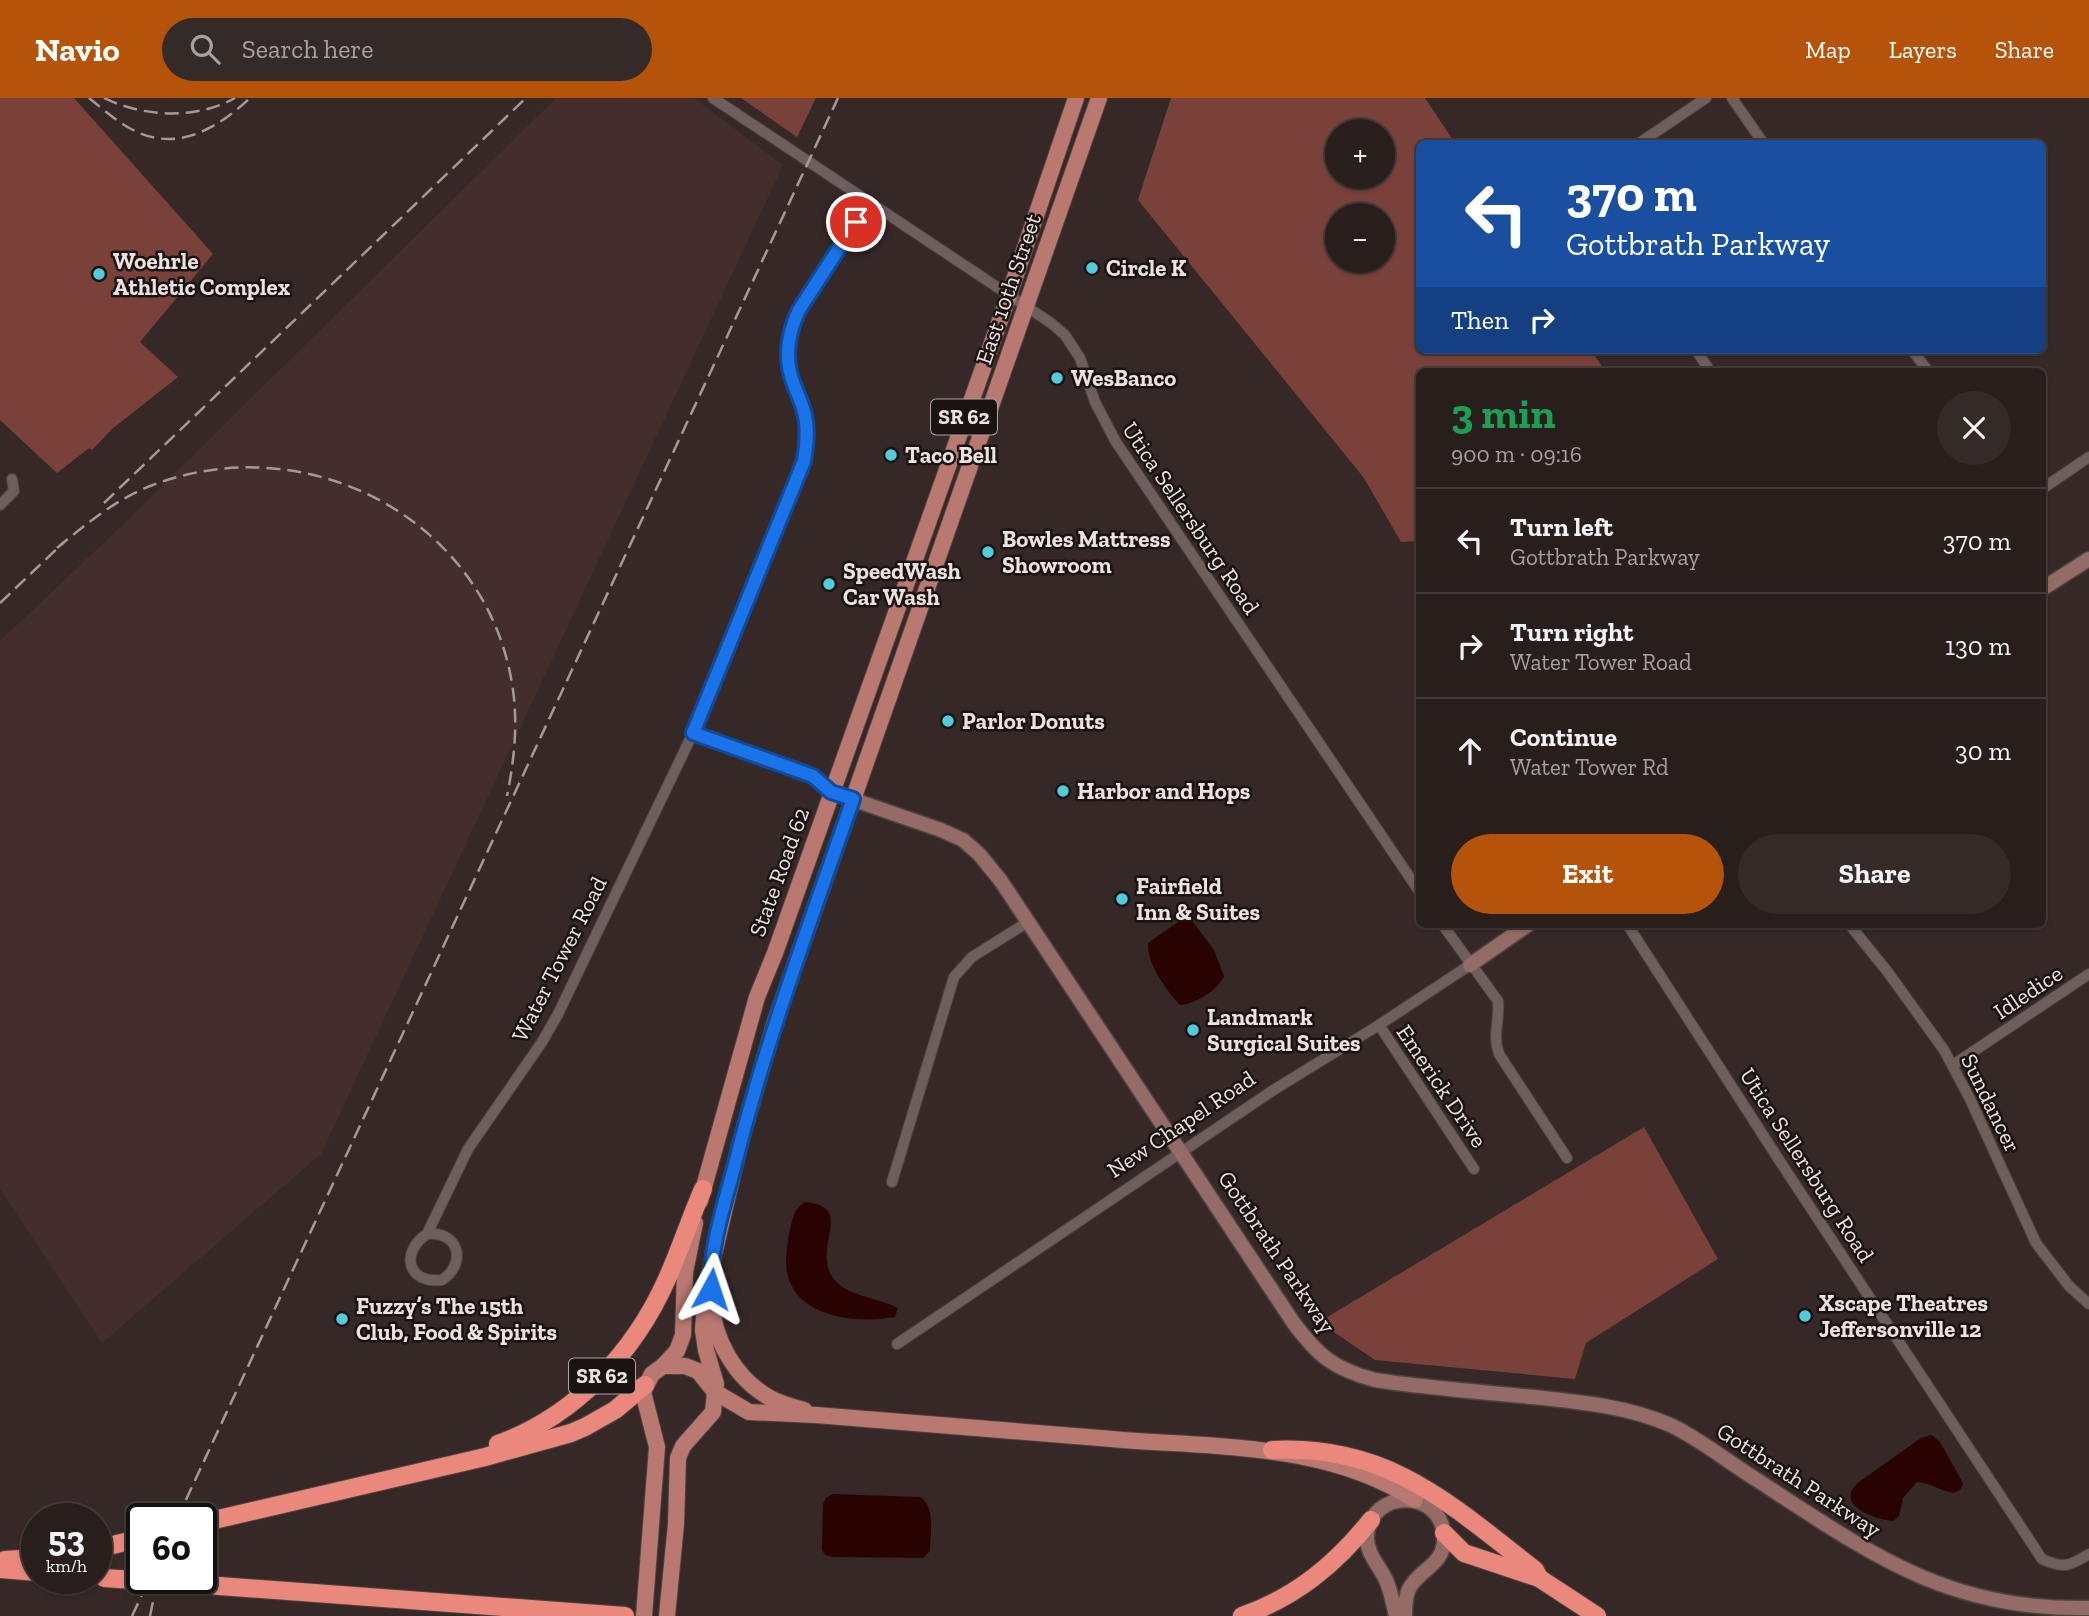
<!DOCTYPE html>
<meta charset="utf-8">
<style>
body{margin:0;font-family:"Zilla Slab",serif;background:#342b29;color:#f1f3f6;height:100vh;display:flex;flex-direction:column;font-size:26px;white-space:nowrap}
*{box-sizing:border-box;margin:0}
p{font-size:23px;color:#a5a2a3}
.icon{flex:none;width:38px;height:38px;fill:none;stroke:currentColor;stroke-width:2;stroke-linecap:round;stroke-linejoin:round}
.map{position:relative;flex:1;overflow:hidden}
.details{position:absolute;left:1416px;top:270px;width:630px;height:560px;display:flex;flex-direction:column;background:#281e1c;border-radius:10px;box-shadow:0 2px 5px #0004,0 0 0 2px #443c3b}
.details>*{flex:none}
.guide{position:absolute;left:1416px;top:42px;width:630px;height:214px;border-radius:10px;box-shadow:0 2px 5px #0004,0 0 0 2px #443c3b;background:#1a4fa0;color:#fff;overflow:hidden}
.fabs{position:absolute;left:1325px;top:21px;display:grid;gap:14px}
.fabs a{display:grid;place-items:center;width:70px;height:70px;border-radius:50%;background:#281e1c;box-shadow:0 2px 5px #0004,0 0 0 2px #443c3b;font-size:35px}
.speed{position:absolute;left:21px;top:1405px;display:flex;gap:14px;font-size:35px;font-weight:700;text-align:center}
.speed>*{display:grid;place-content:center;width:91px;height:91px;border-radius:50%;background:#281e1c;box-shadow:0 2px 5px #0004,0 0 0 2px #443c3b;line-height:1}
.speed small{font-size:18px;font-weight:400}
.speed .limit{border:4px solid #111;border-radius:10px;background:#fff;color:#111}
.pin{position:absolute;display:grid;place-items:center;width:60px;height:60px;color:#fff;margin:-30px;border:4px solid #fff;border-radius:50%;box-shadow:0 2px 7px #0007}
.me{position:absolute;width:77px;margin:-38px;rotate:5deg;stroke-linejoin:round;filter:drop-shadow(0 0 5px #0008)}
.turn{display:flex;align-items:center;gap:24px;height:147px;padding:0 35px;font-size:32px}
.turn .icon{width:91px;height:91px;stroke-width:2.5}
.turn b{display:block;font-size:49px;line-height:60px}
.then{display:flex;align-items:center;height:66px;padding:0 35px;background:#0003;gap:14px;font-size:26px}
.round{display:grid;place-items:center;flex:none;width:74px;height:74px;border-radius:37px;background:#342b29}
.summary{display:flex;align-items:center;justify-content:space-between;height:119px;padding:0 35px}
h1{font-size:42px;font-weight:800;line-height:52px;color:#1e9e55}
.action{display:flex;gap:14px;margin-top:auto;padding:14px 35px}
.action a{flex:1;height:80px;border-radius:42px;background:#b45309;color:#fff;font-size:28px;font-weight:800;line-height:80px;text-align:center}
.action a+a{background:#342b29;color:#f1f3f6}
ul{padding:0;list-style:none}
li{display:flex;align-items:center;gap:21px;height:105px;padding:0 35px;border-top:2px solid #443c3b}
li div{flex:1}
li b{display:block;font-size:26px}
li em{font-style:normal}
header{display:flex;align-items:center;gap:42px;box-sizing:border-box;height:98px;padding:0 35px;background:#b45309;color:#fff}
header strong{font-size:33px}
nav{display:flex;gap:38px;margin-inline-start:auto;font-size:24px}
.search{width:490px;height:63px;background:#342b29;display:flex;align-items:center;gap:18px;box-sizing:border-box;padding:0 24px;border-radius:38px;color:#a5a2a3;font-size:26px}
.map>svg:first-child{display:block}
.built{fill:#432e2b}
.green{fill:#7a413a;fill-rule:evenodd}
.water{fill:#290302}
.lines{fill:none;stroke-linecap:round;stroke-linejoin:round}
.street-casing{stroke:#4f4341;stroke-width:12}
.secondary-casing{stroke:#4f4341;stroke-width:17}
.primary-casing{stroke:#4f4341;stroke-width:18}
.highway-casing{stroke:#4f4341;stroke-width:20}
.street{stroke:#6e5f5d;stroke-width:10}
.secondary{stroke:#946b66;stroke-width:14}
.primary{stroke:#b97870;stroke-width:16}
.highway{stroke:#eb887c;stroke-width:18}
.rail{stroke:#a59998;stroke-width:2.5;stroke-dasharray:14 7;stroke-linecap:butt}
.highway-bridge-casing{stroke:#4f4341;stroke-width:20;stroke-linecap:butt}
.highway-bridge{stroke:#eb887c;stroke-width:18}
.route-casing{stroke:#114b97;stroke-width:18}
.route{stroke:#1a73e8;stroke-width:12}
.poi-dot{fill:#53cbdb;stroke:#191312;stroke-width:2.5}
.labels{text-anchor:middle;stroke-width:5;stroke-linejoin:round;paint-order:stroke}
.shield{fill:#191312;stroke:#ada4a3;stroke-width:2}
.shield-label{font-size:21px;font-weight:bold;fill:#ece2e1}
.poi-label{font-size:23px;font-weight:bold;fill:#ece2e1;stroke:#191312;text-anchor:start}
.street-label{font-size:23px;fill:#ece2e1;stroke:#191312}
</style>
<header>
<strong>Navio</strong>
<div class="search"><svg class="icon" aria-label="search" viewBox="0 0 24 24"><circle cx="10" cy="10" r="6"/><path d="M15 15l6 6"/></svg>Search here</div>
<nav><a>Map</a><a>Layers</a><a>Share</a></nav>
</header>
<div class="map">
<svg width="2089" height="1518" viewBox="0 0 2089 1518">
<rect width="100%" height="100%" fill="#362826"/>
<path class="built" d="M556 0H694L783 67 321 1056 102 1245 0 1091V543L113 436Z"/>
<g class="green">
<path d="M0 0H74L213 156 140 244 178 279 112 331 92 352 89 350 57 375 0 322Z"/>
<path d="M741 0H816L797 39Z"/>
<path d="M1171 0H1425L1455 45 1419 46V252H1591L1605 273H1419V443L1401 444 1364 380 1138 102ZM1337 33H1382V79H1337ZM1337 117H1382V163H1337Z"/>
<path d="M1644 1029 1718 1161 1586 1245 1575 1281 1375 1262 1319 1224Z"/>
</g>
<g class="water">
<path d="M1190 820 1214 852 1224 878C1219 891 1194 907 1180 907 1166 892 1147 866 1148 845L1178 824Z"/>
<path d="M805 1104C855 1109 814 1145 831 1177 844 1199 878 1199 898 1210L895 1219C858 1226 795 1220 787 1174 785 1163 787 1148 789 1136 792 1124 793 1111 805 1104Z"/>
<path d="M1932 1337 1940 1344 1963 1385 1961 1391 1954 1395C1941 1393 1931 1385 1917 1384L1903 1400 1899 1418 1893 1423C1873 1421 1833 1406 1859 1384L1921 1340Z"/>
<path d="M832 1396 920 1399C936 1408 930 1437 930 1453L923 1460 832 1459 825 1457 822 1452 823 1406 826 1400Z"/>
</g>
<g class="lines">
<g class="street-casing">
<g id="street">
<path d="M713 0 1051 225 1065 237 1080 260 1095 304 1116 344 1419 793"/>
<path d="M1732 0 1764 46"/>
<path d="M1638 46 1706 0"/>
<path d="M1696 252 1710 273"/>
<path d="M1912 252 1928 273"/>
<path d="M2042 391 2089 359"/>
<path d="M0 407 14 393 12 381"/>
<path d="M1442 826 1498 903C1500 922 1492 937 1499 956L1567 1060"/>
<path d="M1627 826 1781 1065 2042 1461C2063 1471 2070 1468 2089 1456"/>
<path d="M1849 826 1887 873 1944 952 1970 1001 2036 1145 2069 1188 2089 1206"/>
<path d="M1379 927 1474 1071"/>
<path d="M1953 967 2089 876"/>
<path d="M892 1084 954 879 972 859 1028 824"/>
<path d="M427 1136C458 1132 468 1165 442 1182 407 1186 400 1154 427 1136L468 1051 542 944 558 916 693 635 804 363 807 343 806 322 792 283 788 263 787 249 793 225 869 104"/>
<path d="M897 1246 1272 993 1379 927 1470 867"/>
</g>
</g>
<g class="secondary-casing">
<g id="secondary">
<path d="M2042 491 2089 461"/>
<path d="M693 635 813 678 831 694 941 732 963 742 979 756 1001 783 1293 1224C1318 1258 1334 1271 1375 1282 1427 1290 1481 1294 1533 1299 1580 1304 1625 1308 1668 1326 1696 1338 1728 1364 1754 1380 1868 1454 1946 1513 2089 1510"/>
<path d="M1470 867 1529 826"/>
<path d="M1396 1518C1393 1506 1391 1493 1386 1482 1379 1467 1366 1455 1367 1438 1370 1390 1443 1390 1444 1440 1445 1467 1419 1471 1409 1491 1405 1499 1405 1510 1405 1518"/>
</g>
</g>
<g class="primary-casing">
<g id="primary">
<path d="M700 1103 757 899 775 855 1009 197 1076 0"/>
<path d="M711 1201C713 1242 736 1282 772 1301 782 1306 793 1309 804 1312"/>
<path d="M663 1268 677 1253 683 1237 685 1174 695 1125"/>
<path d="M644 1518 657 1349 643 1294 652 1276 663 1268H685L698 1273 715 1294 749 1314 816 1317C915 1325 1014 1333 1112 1341 1215 1350 1326 1344 1415 1402"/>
<path d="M667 1518 676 1426 678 1360 683 1348 713 1314 715 1294 716 1286 706 1252 703 1232 706 1190 740 1046 775 924 1099 0"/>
</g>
</g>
<g class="highway-casing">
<g id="highway">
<path d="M498 1346C575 1318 634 1255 667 1181 680 1152 690 1121 703 1091"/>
<path d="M1272 1352C1388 1346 1450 1406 1535 1472L1539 1480"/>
<path d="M201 1425 485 1359 571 1335 585 1329 615 1312 645 1287"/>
<path d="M1444 1435 1464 1455 1539 1480 1597 1518"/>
<path d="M96 1451 142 1440"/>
<path d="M5 1462 37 1460"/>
<path d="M0 1471 37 1474"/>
<path d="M193 1486 625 1518"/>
<path d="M1242 1518C1296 1499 1336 1466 1371 1422"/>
</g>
</g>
<use href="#street" class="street"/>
<use href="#secondary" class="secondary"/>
<use href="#primary" class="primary"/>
<use href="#highway" class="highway"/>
<g class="rail">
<path d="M89 0C103 11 117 24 133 32 177 55 218 30 250 0"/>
<path d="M104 0C143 19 196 22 235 0"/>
<path d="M104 405 526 0"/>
<path d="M57 450C86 426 115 402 150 388 306 327 489 421 513 592 518 628 514 663 507 698"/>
<path d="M0 505 64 444"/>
<path d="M177 1421 838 0"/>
<path d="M132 1518 150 1480"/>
<path d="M150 1518 158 1480"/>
</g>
<g class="highway-bridge-casing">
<path id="highway-bridge" d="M104 1480 193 1486"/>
</g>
<use href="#highway-bridge" class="highway-bridge"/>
</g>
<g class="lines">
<g class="route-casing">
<path id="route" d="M711 1191C709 1152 725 1104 735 1066 766 942 811 822 853 701L831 694 813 678 693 635 804 363C806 350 808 337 806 324 805 312 799 299 794 287 784 262 787 237 799 212L856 124"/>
</g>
<use href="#route" class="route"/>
</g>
<g class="poi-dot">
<circle cx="1092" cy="170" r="7"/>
<circle cx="99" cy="176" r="7"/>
<circle cx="1057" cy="280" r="7"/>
<circle cx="891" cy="357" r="7"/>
<circle cx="988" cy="454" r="7"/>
<circle cx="829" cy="486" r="7"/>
<circle cx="948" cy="623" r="7"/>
<circle cx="1063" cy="693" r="7"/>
<circle cx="1122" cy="801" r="7"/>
<circle cx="1193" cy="932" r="7"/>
<circle cx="1805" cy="1218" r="7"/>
<circle cx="342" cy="1221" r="7"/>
</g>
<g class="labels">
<g class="shield">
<rect x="931" y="301.5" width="66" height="35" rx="5"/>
<rect x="569" y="1260.5" width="66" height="35" rx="5"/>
</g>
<g class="shield-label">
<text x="964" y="326">SR 62</text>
<text x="602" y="1285">SR 62</text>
</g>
<g class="poi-label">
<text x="113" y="171">Woehrle<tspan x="113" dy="26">Athletic Complex</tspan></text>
<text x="1106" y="178">Circle K</text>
<text x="1071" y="288">WesBanco</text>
<text x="905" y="365">Taco Bell</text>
<text x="1002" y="449">Bowles Mattress<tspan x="1002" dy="26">Showroom</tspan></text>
<text x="843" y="481">SpeedWash<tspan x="843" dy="26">Car Wash</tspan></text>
<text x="962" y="631">Parlor Donuts</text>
<text x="1077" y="701">Harbor and Hops</text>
<text x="1136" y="796">Fairfield<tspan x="1136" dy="26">Inn &amp; Suites</tspan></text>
<text x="1207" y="927">Landmark<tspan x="1207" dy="26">Surgical Suites</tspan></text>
<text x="1819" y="1213">Xscape Theatres<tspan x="1819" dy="26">Jeffersonville 12</tspan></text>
<text x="356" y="1216">Fuzzy’s The 15th<tspan x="356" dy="26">Club, Food &amp; Spirits</tspan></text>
</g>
<g class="street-label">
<text transform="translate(1008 191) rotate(-71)" y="8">East 10th Street</text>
<text transform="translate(1191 420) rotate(56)" y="8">Utica Sellersburg Road</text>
<text transform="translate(779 774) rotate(-70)" y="8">State Road 62</text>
<text transform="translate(559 861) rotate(-63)" y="8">Water Tower Road</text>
<text transform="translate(2028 894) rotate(-34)" y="8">Idledice</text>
<text transform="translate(1442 988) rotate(56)" y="8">Emerick Drive</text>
<text transform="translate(1991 1005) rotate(64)" y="8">Sundancer</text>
<text transform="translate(1181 1026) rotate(-34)" y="8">New Chapel Road</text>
<text transform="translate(1807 1067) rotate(57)" y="8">Utica Sellersburg Road</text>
<text transform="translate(1277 1154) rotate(56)" y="8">Gottbrath Parkway</text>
<text transform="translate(1799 1382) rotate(33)" y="8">Gottbrath Parkway</text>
</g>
</g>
</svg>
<div class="fabs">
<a>+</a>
<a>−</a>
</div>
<div class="speed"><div>53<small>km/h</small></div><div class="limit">60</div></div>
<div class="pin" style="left:856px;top:124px;background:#d93025"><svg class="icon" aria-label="arrive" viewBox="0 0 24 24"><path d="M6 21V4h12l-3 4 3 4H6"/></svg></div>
<svg class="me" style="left:711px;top:1191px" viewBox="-20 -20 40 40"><path d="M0-17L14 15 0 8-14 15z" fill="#1a73e8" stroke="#fff" stroke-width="4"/></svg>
<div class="guide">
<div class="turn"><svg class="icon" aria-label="left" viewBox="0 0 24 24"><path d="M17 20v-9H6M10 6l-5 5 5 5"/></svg><div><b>370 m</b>Gottbrath Parkway</div></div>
<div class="then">Then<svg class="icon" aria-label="right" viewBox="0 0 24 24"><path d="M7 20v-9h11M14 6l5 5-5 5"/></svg></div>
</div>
<section class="details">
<div class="summary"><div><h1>3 min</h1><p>900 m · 09:16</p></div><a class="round"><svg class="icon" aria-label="close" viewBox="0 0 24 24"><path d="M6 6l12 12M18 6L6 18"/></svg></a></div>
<ul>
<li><svg class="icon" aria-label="left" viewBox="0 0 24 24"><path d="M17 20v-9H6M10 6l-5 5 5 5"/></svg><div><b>Turn left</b><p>Gottbrath Parkway</p></div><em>370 m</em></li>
<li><svg class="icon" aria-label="right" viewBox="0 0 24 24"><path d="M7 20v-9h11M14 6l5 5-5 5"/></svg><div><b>Turn right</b><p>Water Tower Road</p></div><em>130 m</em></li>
<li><svg class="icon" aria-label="ahead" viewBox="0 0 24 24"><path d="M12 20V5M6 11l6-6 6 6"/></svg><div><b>Continue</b><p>Water Tower Rd</p></div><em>30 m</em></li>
</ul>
<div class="action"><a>Exit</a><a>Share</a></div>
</section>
</div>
